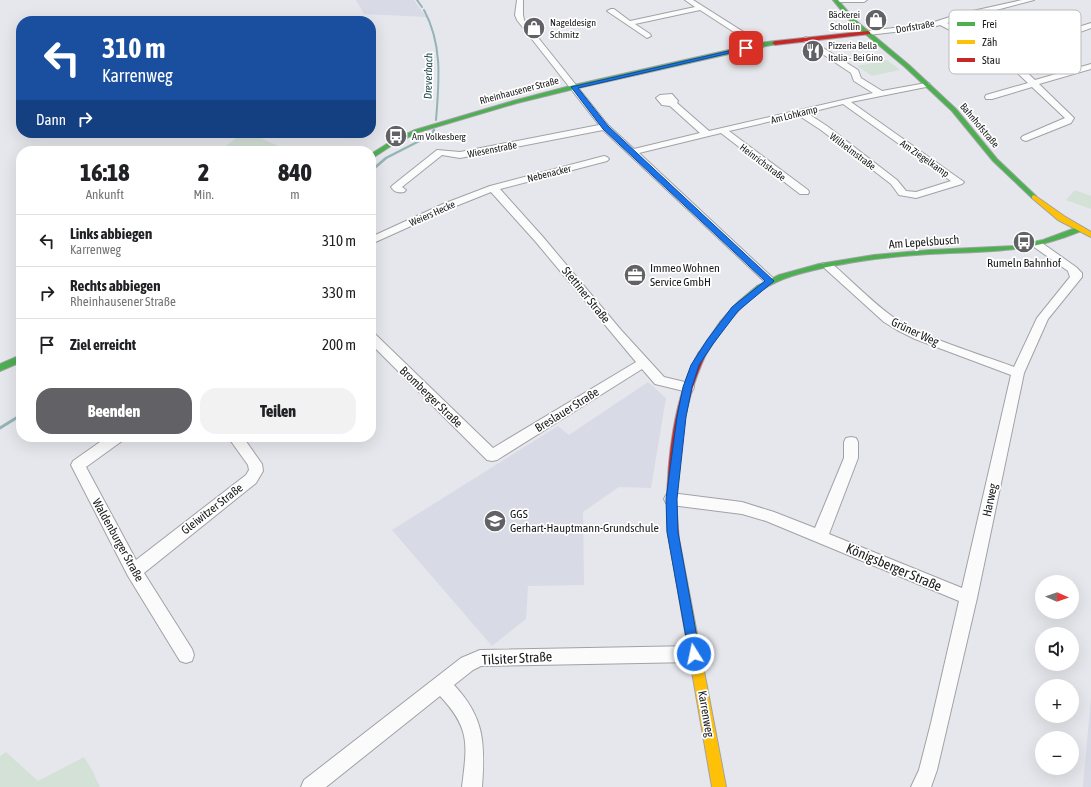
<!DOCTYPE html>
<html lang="de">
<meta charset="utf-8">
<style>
body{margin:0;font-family:"Asap Condensed",sans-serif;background:#f2f2f2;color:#202124;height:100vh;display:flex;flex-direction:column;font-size:15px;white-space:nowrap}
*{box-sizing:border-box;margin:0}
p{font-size:13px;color:#757577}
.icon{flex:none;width:22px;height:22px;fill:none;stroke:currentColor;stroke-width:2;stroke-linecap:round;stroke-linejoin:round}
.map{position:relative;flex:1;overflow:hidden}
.details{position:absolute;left:16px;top:146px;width:360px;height:296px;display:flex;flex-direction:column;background:#fff;border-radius:16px;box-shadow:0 4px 16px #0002}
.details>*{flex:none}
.banner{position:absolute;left:16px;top:16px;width:360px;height:122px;border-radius:16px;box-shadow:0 4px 16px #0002;background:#1a4fa0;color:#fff;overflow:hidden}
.needle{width:26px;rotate:92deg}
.buttons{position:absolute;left:1035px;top:575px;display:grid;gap:8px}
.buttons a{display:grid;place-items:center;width:44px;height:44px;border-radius:50%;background:#fff;box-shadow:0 4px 16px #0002;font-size:20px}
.pin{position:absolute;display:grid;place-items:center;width:34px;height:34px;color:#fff;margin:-17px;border-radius:8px;box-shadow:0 2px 6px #0006}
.me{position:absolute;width:44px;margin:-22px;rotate:350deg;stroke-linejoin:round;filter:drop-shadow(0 0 3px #0008)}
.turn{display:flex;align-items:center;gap:14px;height:84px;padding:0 20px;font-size:18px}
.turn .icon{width:52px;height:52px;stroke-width:2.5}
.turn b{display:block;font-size:28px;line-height:34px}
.then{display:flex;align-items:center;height:38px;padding:0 20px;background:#0003;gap:8px;font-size:15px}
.eta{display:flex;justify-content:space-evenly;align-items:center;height:68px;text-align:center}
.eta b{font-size:24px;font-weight:800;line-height:28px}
.action{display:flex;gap:8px;margin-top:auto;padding:8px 20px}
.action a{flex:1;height:46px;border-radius:16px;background:#626266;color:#fff;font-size:16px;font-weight:800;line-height:46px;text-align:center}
.action a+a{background:#f2f2f2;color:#202124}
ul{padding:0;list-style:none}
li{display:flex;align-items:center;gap:12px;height:52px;padding:0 20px;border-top:1px solid #e0e0e0}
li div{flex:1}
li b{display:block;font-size:15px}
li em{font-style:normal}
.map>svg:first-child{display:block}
.built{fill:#d8dae5}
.green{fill:#d4e1d7}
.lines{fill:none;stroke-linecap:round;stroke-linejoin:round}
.stream-far2{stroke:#94b4b6;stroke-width:2}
.stream-far1{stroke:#94b4b6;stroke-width:2.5}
.stream{stroke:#94b4b6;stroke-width:3}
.street-casing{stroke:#a1a2a6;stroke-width:2}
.fast-casing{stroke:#a1a2a6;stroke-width:2}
.slow-casing{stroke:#a1a2a6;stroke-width:2}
.jam-casing{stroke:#a1a2a6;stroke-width:2}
.street{fill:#fbfbfc;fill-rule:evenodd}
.fast{fill:#4caf50;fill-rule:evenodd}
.slow{fill:#ffc107;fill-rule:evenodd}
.jam{fill:#c62828;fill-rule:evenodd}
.route{fill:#1a73e8;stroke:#114b97}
.labels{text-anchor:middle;stroke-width:3.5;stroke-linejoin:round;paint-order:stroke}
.far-poi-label{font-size:10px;fill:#1b1b1e;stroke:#fff;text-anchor:start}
.far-street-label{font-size:10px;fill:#1b1b1e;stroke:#fff}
.far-water-label{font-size:11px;font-style:italic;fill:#1a4546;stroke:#fff}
.street-label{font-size:12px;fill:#1b1b1e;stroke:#fff}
.poi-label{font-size:12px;fill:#1b1b1e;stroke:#fff;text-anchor:start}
.near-street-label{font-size:14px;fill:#1b1b1e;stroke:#fff}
.key{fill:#fff;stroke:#bbbbbc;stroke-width:1}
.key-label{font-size:11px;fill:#1b1b1e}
</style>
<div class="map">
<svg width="1091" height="787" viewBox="0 0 1091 787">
<rect width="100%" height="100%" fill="#e6e7ec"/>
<g class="built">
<path d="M356 0H414L426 17 364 14Z"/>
<path d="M648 382 666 398 651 488 619 487 583 512 584 585 528 586 526 619 492 646 392 530 558 426 569 435Z"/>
<path d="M1091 697V787H1083Z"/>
</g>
<g class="green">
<path d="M887 60 900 70 872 76 857 66Z"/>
<path d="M242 133H248L291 151H235L226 146Z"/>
<path d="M1075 190 1091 196V209L1066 200Z"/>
<path d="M6 752 38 781 84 757 93 772 100 787H0V756Z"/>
</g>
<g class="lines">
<g class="stream-far2">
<path d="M417 0 422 7"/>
<path d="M424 10C443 45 439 82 436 120"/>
</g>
<path class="stream-far1" d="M371 171 386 158 431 135 434 130"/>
<path class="stream" d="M0 428 21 415"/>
<g class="street-casing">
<g id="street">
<path d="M517 0H523V15L524 20 608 125 634 149 700 133 670 106 662 105 656 98 660 95 672 94 678 101 677 103 709 131 873 93 854 81 851 73 803 41 802 39 806 37 858 70 861 78 882 91 926 83H929L930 85 929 87H926L851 102 964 182 962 184 916 198 899 195 891 184 821 130 798 115 729 131 808 190 809 192 808 194H800L721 133 639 153 774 279 776 281 774 283H766L603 130 460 158 442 155 402 187 406 190 404 192C399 193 394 192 391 187L393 185 437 150 460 152 599 125 517 20 515 15ZM843 104 951 181 916 192 906 191 897 180 827 126 807 113Z"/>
<path d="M685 0H693L764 45 763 47H757L700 10 635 24 650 34 651 36 647 38 607 11 611 9H614L630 21 695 7Z"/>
<path d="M833 0H867L864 2H836Z"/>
<path d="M1022 0H1034L947 23 1000 48 1066 31 1091 23V28L1072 35 1005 52 1035 80 1091 64V69L1039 84 1074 118 1071 123 1026 141 1023 140 1021 138 1023 136 1065 118 1032 87 992 99H986L985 97 986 95 1028 83 996 53 940 25 929 28 868 35 864 33 868 31 928 24 959 14Z"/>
<path d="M604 156 607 157 609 159 607 161 500 189 543 237 621 330 664 377 693 384 694 387 693 390 688 392 655 384 642 369 497 460 492 461 487 460 371 344V333L375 334 493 448 636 362 535 241 491 192 451 208 371 244V237L443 204 490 186Z"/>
<path d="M1038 242 1042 243 1076 267 1082 273V277L1048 319 1024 373 977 598 937 770 931 787H911L919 770 931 723 959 601 766 521 742 514 671 505 666 503 664 499 666 495 671 493 742 502 774 512 815 528 844 458V442L846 438 851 437 856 438 858 442V458L829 534 962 588 1011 375 915 339 897 330 884 322 821 265 823 263H831C850 279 873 303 893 317 926 339 977 353 1014 367L1037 318 1070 277 1068 271 1034 247 1033 245Z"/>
<path d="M107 437H124L122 441 86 467 136 560 246 475 249 470 248 465 228 437H243L262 464 263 471 256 483 144 573 192 649 194 655 192 661 186 663 180 661 128 576 71 465 73 461Z"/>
<path d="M694 646 700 648 702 654 700 660 694 662 481 666 473 670 454 685C485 718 485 744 482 787H462C467 745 471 729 440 696L326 787H301L304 780 461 658 480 650Z"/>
</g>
</g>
<g class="fast-casing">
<g id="fast">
<path d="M833 0H838L855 20 909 65 956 109 997 159 1036 196V198H1032L993 161 952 111 905 67 851 22Z"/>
<path d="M775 41 778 43 777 44 760 47 574 89 517 103 419 132 394 144 371 159V154L390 142 415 130 513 101 574 85 760 43Z"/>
<path d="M1078 227H1081V231C1026 254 986 251 929 254 895 256 861 260 827 267 805 272 781 277 762 290 738 307 720 331 705 356H699L698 354 720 322 738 302 757 286 779 275 819 264 874 255 930 250 1014 246 1043 240Z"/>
<path d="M21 355V362L0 371V364Z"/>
</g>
</g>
<g class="slow-casing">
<g id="slow">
<path d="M1034 195 1064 216 1091 232V237L1058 220 1032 198V196Z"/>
<path d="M674 535 678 536 679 539 726 787H712L669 539 670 536Z"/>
</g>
</g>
<g class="jam-casing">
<g id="jam">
<path d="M868 31 870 32V34L775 45 772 43 775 41Z"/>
<path d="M702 351 706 354C680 410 672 478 679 539L678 542 674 543 670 542C666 533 667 519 667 509 667 460 674 395 699 352Z"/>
</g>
</g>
<use href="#street" class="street"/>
<use href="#fast" class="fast"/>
<use href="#slow" class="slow"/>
<use href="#jam" class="jam"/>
</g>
<path class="route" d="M746 47H747V49L578 88 608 126 774 281 738 311 713 344 699 365 692 387 686 417 677 499 678 532 700 654 699 658 694 659 690 658 689 654 667 532 666 499 677 417 683 387 691 365 707 340 732 307 765 281 603 129 571 87Z"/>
<defs>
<g id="shop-disc" transform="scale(1.15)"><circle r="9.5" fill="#626266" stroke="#fff"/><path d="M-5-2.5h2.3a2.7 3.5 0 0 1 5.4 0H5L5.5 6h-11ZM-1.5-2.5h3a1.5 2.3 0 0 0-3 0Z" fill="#fff"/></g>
<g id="restaurant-disc" transform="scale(1.15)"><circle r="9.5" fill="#626266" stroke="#fff"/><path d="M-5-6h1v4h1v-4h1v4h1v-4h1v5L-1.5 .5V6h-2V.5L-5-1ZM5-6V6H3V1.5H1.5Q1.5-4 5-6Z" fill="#fff"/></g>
<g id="bus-disc" transform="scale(1.15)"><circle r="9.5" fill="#626266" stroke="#fff"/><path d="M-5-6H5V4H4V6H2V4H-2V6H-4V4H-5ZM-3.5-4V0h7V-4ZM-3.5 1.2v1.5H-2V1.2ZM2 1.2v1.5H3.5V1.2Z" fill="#fff"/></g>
<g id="office-disc" transform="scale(1.15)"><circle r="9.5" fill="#626266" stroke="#fff"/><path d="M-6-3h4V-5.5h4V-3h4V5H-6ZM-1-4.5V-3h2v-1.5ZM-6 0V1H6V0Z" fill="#fff"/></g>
<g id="school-disc" transform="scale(1.15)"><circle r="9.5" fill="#626266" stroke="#fff"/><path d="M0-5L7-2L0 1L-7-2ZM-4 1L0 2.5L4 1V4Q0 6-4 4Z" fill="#fff"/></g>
</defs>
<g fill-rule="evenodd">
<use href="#shop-disc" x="876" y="20"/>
<use href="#shop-disc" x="534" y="28"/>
<use href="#restaurant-disc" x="813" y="51"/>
<use href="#bus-disc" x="396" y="136"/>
<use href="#bus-disc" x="1024" y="242"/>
<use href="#office-disc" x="635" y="275"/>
<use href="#school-disc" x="495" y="521"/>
</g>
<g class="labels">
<g class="far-poi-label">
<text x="860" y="18" text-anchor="end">Bäckerei<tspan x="860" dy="12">Schollin</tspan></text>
<text x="550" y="26">Nageldesign<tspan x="550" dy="12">Schmitz</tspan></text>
<text x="828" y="49">Pizzeria Bella<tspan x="828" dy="12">Italia - Bei Gino</tspan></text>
<text x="412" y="140">Am Volkesberg</text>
</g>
<g class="far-street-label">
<text transform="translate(915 26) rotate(-10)" y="4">Dorfstraße</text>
<text transform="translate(519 90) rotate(-15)" y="4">Rheinhausener Straße</text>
<text transform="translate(794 114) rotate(-14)" y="4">Am Lohkamp</text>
<text transform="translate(980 125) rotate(50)" y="4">Bahnhofstraße</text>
<text transform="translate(492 149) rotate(-11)" y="4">Wiesenstraße</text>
<text transform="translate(853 151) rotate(37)" y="4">Wilhelmstraße</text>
<text transform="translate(925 158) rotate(35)" y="4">Am Ziegelkamp</text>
<text transform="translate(763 162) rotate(37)" y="4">Heinrichstraße</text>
<text transform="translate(549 173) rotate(-14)" y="4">Nebenacker</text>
<text transform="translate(432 213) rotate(-24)" y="4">Weiers Hecke</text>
</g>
<g class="far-water-label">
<text transform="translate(428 76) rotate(-89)" y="4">Dreverbach</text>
</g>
<g class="street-label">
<text transform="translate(924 242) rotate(-4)" y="4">Am Lepelsbusch</text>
<text transform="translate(586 295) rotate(51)" y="4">Stettiner Straße</text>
<text transform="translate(915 332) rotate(25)" y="4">Grüner Weg</text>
<text transform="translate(431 397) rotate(44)" y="4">Bromberger Straße</text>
<text transform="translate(567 410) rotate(-32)" y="4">Breslauer Straße</text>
<text transform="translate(990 500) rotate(-78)" y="4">Harweg</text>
<text transform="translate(212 509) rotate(-38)" y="4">Gleiwitzer Straße</text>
<text transform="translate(118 540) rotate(61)" y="4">Waldenburger Straße</text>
<text transform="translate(706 714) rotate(80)" y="4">Karrenweg</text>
</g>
<g class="poi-label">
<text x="1024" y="267" text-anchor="middle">Rumeln Bahnhof</text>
<text x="650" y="272">Immeo Wohnen<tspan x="650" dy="14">Service GmbH</tspan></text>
<text x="510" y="518">GGS<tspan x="510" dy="14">Gerhart-Hauptmann-Grundschule</tspan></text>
</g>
<g class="near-street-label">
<text transform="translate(894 567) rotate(23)" y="5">Königsberger Straße</text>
<text transform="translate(517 658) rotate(-3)" y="5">Tilsiter Straße</text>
</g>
</g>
<rect x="949" y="10" width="132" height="64" rx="6" class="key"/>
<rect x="957" y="22" width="18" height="4" fill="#4caf50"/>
<rect x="957" y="40" width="18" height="4" fill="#ffc107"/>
<rect x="957" y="58" width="18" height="4" fill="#c62828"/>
<g class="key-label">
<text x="982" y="28">Frei</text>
<text x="982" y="46">Zäh</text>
<text x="982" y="64">Stau</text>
</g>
</svg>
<div class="buttons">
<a><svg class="needle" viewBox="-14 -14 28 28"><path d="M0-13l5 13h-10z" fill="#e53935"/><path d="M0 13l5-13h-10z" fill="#757577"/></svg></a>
<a><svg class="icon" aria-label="sound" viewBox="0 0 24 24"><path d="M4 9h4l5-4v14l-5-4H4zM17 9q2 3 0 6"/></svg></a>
<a>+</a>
<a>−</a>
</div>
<div class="pin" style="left:746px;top:48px;background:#d93025"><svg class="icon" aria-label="arrive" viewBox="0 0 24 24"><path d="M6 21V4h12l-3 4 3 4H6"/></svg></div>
<svg class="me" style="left:694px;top:654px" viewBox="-20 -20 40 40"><circle r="17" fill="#1a73e8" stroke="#fff" stroke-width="3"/><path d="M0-11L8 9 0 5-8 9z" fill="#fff"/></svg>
<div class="banner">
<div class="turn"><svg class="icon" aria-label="left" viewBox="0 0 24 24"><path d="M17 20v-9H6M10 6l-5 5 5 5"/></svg><div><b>310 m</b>Karrenweg</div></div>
<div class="then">Dann<svg class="icon" aria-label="right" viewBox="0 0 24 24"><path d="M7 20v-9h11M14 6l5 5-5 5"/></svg></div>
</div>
<section class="details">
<div class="eta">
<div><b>16:18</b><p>Ankunft</p></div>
<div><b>2</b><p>Min.</p></div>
<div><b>840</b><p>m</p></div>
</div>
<ul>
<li><svg class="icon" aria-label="left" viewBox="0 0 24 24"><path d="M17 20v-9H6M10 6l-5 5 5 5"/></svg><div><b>Links abbiegen</b><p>Karrenweg</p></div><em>310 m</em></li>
<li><svg class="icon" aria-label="right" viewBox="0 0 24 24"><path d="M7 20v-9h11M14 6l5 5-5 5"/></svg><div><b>Rechts abbiegen</b><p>Rheinhausener Straße</p></div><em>330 m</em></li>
<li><svg class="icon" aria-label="arrive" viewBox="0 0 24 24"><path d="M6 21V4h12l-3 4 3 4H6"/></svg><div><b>Ziel erreicht</b></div><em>200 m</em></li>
</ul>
<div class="action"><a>Beenden</a><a>Teilen</a></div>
</section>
</div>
